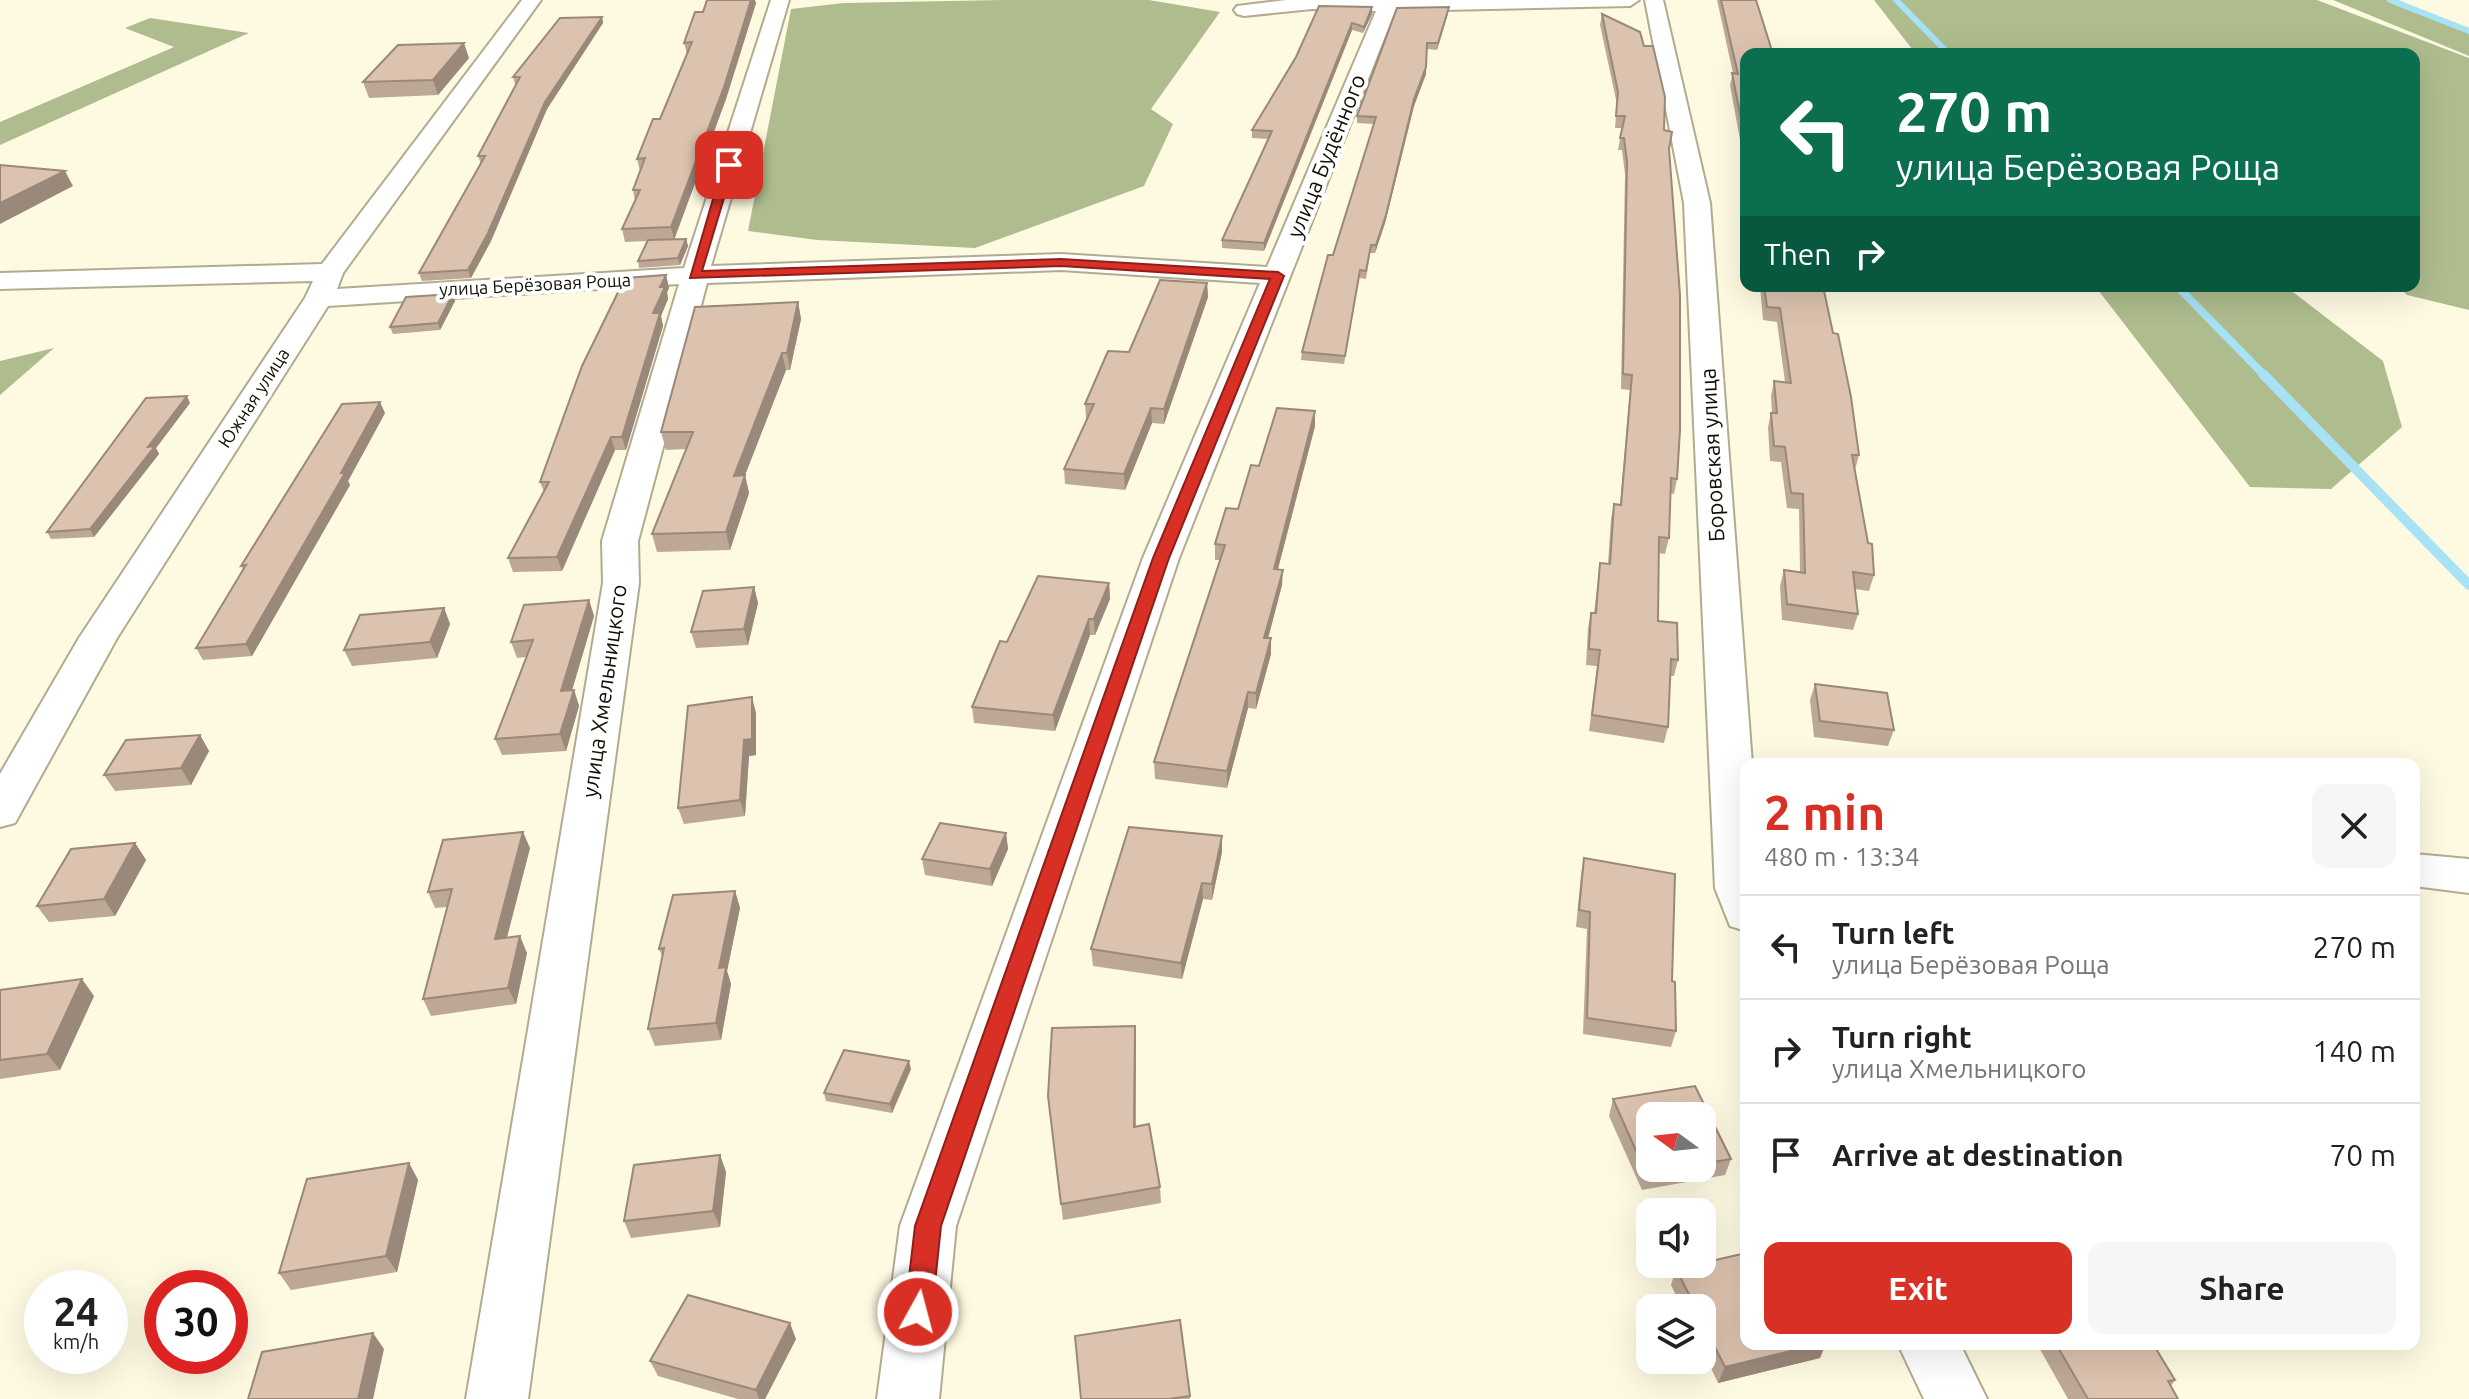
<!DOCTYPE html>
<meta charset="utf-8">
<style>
body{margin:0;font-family:Ubuntu,sans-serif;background:#f6f6f6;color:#222;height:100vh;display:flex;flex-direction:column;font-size:30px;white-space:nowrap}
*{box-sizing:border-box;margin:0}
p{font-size:26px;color:#767676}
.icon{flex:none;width:44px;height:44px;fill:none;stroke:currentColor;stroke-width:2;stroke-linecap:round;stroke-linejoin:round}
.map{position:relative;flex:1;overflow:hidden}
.drawer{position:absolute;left:1740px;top:758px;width:680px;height:592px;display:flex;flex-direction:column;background:#fff;border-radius:16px;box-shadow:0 8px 32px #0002}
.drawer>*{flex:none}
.guide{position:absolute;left:1740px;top:48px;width:680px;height:244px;border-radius:16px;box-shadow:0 8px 32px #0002;background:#0b6e4f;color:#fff;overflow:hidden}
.needle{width:52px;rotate:285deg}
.buttons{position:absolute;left:1636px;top:1102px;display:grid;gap:16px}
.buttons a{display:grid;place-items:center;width:80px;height:80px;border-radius:16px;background:#fff;box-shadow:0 8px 32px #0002;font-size:40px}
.speed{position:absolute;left:24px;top:1270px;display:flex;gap:16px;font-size:40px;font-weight:700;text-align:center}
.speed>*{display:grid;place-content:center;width:104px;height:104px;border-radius:50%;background:#fff;box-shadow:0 8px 32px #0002;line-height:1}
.speed small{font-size:20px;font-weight:400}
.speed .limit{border:12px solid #d22;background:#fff;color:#111}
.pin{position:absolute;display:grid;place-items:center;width:68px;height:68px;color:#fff;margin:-34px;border-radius:16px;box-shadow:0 4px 12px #0006}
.me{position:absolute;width:88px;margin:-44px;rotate:7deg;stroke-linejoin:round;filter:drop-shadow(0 0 6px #0008)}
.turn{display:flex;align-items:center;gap:28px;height:168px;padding:0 24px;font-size:36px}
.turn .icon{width:104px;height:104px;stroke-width:2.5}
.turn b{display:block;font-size:56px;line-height:68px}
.then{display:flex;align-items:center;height:76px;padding:0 24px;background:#0003;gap:16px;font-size:30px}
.round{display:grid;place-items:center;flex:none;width:84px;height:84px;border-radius:16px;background:#f6f6f6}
.summary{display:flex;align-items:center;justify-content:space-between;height:136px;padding:0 24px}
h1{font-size:48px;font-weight:700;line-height:60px;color:#d93025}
.button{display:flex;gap:16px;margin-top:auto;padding:16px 24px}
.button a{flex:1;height:92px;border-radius:16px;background:#d93025;color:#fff;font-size:32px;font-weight:700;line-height:92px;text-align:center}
.button a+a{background:#f6f6f6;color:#222}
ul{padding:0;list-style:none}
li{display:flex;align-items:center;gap:24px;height:104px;padding:0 24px;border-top:2px solid #e0e0e0}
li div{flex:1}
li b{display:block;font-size:30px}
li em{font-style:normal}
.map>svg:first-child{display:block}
.forest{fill:#aebc8e}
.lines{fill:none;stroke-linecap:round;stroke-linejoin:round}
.stream-far2{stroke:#a8e2f5;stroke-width:6}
.stream-far1{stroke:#a8e2f5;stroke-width:8}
.stream{stroke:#a8e2f5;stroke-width:10}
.minor-casing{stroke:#b1ac90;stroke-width:4}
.minor{fill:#fff;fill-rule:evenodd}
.wall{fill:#bda896;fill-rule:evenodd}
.shaded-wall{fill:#9a887a}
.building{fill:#dcc3af;stroke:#9a887a;stroke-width:2}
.route{fill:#d93025;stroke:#8d1f18;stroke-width:2}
.labels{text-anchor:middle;stroke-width:8;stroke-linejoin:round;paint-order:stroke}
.far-street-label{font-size:18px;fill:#110f06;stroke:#fff}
.street-label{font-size:22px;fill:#110f06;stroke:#fff}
</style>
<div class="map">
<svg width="2469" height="1399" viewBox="0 0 2469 1399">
<rect width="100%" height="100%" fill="#fefae2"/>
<g class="forest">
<path d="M1002 0H1149L1220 12 1151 109 1173 124 1144 186 975 248 817 240 748 231 791 9 844 3Z"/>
<path d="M1874 0H2317L2469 58V310L2407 295 2399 286H2414V54H1916Z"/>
<path d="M2333 0H2398L2469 33V56Z"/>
<path d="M150 18 249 33 0 145V122L174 47 125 28Z"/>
<path d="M2095 286H2285L2383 361 2402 427 2331 489 2250 487Z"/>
<path d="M54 348 0 395V361Z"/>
</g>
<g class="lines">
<g class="stream-far2">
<path d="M1896 0 1949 54"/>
<path d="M2390 0 2469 31"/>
</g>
<path class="stream-far1" d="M2177 286 2265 376"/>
<path class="stream" d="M2263 374 2469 585"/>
<g class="minor-casing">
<g id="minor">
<path d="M522 0H541L343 273 337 289 684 268 771 0H789L711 266 1061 254 1267 267 1376 11 1312 9 1244 16 1237 14 1234 10 1237 6 1286 0H1639L1630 6 1395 11 1179 558 956 1226 939 1399H877L900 1226 1143 558 1260 283 1061 270 707 283 638 541 639 583 528 1399H466L603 583 602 541 679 284 328 306 117 638 15 823 0 827V774L79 638 305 298 313 281 0 289V273L322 264Z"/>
<path d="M1645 0H1663L1710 203 1752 764H1746V931L1730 926 1715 888 1684 203Z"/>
<path d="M2414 854 2469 859V893L2414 886Z"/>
<path d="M1898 1344H1960L1987 1399H1924Z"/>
</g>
</g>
<use href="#minor" class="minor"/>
</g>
<g class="wall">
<path d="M1717 0H1756L1746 54V156H1743L1730 85 1733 73Z"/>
<path d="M756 3 726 99 674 240 686 239 688 246 680 265 639 268 638 261 647 241 625 242 622 229 635 201 633 190 640 171 637 159 660 119 687 54 684 43 703 12Z"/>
<path d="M1319 6 1372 14 1363 33 1352 30 1264 251 1222 248V240L1268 139 1252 138V130L1296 57Z"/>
<path d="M1448 13 1437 50 1427 49 1426 74 1414 106 1385 223 1375 253H1370L1366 279 1359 278 1344 364 1301 360 1302 352 1374 124 1357 123V116Z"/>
<path d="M1602 14 1664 130 1669 149 1677 479 1674 494 1670 493 1669 538 1665 554 1659 553 1658 621 1678 660 1674 676H1670L1668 727 1664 743 1589 731 1597 666 1586 665 1588 628 1591 613H1594L1600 563 1608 564 1611 519 1614 504H1620L1630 390 1621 389 1625 174 1622 150H1618L1622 128H1615L1617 104 1600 25Z"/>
<path d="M602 17 603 23 547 109 491 241 471 278 422 281 419 273 481 164 478 156 516 84H515L513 77Z"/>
<path d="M469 58 438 95 369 98 363 82Z"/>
<path d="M666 275 669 288 667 292 668 299 661 316 663 326 626 450H615L562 571 513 572 508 558 544 492 540 482Z"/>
<path d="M1207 283 1208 297 1164 424 1152 423 1125 490 1065 484 1064 469 1088 419 1086 418 1085 404 1129 352Z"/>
<path d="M1760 286H1823L1859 455 1855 470 1874 575 1869 591 1855 589 1858 614 1853 630 1782 620 1780 586 1784 570 1800 572 1799 509 1787 508 1781 462 1770 461 1768 427 1771 413H1772L1771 396 1774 381 1785 382 1777 322 1763 320Z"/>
<path d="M453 294 455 301 440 330 393 334 390 327Z"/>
<path d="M798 302 801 319 790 370H786L745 475 749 493 730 550 657 552 652 534 686 449 666 450 661 432Z"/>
<path d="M190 403 156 448 159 454 94 537 51 539 47 532Z"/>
<path d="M385 413 348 481 350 485 252 656 203 660 196 648 243 569 241 566Z"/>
<path d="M1315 426 1278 569 1282 585 1268 638 1271 654 1256 709 1248 708 1227 788 1155 779 1154 762 1220 560H1215V544L1238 509 1259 466Z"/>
<path d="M1109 583 1110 599 1095 635H1090L1055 731 974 723 972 707 1007 642Z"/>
<path d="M754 587 758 603 748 645 696 648 691 632Z"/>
<path d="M589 600 594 616 572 690H574L579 706 566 751 502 755 495 739 526 657 517 658 511 642Z"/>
<path d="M444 608 450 624 437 658 352 666 344 650Z"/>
<path d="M1815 684 1894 730 1888 746 1814 737 1810 700Z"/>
<path d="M756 713V755L749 756 745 816 684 824 678 808Z"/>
<path d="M200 735 209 751 191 785 115 791 104 775Z"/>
<path d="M1006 833 1008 849 992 886 925 875 922 859Z"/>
<path d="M1222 836V852L1212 900 1203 899 1182 979 1093 966 1091 949Z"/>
<path d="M135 843 146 860 115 916 49 922 37 906Z"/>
<path d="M530 848 507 938 527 953 516 1004 431 1016 423 999 447 907 435 908 428 892Z"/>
<path d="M1584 858 1672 981 1676 1031 1671 1047 1583 1034 1587 929 1576 927 1581 875Z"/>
<path d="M735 891 740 908 727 971 731 984 721 1040 655 1046 648 1029 663 958 659 949Z"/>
<path d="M0 990 94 996 60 1070 0 1079Z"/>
<path d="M1135 1026 1136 1127 1160 1187 1161 1203 1063 1220 1061 1204Z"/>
<path d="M911 1069 892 1113 826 1101 824 1093Z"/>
<path d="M1695 1086 1731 1159 1725 1175 1642 1190 1609 1116 1613 1099ZM1650 1116H1702V1168H1650Z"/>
<path d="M720 1155 726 1172 720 1227 631 1238 624 1221Z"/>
<path d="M409 1163 418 1180 397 1272 291 1290 279 1273Z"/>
<path d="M1676 1269 1820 1358 1718 1383 1702 1349V1308H1682L1671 1285Z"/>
<path d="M1180 1320 1190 1399H1081Z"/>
<path d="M796 1339 765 1399H738L658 1376 650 1361Z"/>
<path d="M2037 1344H2153L2175 1380 2171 1386 2178 1399H2068Z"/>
</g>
<g class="shaded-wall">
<path d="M751 0H755L756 3 726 99 674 240 671 227Z"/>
<path d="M1372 7V14L1363 33 1364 27Z"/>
<path d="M1449 7 1448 13 1437 50 1438 43Z"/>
<path d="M602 17 603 23 547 109 491 241 471 278 468 270 545 102Z"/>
<path d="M1352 23V30L1264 251V243Z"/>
<path d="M464 43 469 58 438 95 433 80Z"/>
<path d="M1426 67V74L1414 106 1385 223 1375 253 1376 245 1414 99Z"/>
<path d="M65 171 73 186 0 224V203Z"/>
<path d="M686 239 688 246 680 265 678 258Z"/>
<path d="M666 275 669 288 667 292 668 299 661 316 663 326 626 450 622 437 660 287Z"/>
<path d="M1207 283 1208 297 1164 424V409Z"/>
<path d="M453 294 455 301 440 330 438 323Z"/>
<path d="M798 302 801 319 790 370 787 353Z"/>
<path d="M782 353 786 370 738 493 734 476Z"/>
<path d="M187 396 190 403 156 448 159 454 94 537 90 529 148 447Z"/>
<path d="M380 402 385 413 348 481 350 485 252 656 246 644Z"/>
<path d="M1151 408 1152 423 1125 490 1124 474Z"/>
<path d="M1315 411V426L1274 584V569Z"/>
<path d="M611 437 615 450 562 571 557 557Z"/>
<path d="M745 475 749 493 730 550 726 532Z"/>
<path d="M1283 570 1282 585 1264 654V638Z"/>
<path d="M1109 583 1110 599 1095 635 1094 619Z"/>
<path d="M754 587 758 603 748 645 744 629Z"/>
<path d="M589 600 594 616 567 707 561 691Z"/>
<path d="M444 608 450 624 437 658 430 642Z"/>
<path d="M1089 619 1090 635 1055 731 1053 715Z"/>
<path d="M1271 638V654L1256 709V693Z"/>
<path d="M574 690 579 706 566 751 560 734Z"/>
<path d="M1248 692V708L1227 788V771Z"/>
<path d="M752 697 756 713V755L749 756 745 816 740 800 744 740Z"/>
<path d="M200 735 209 751 191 785 181 768Z"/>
<path d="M523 832 530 848 502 956 495 939Z"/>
<path d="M1006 833 1008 849 992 886 990 869Z"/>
<path d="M1222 836V852L1212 900V884Z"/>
<path d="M135 843 146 860 115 916 104 899Z"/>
<path d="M1202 883 1203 899 1182 979 1181 963Z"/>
<path d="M735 891 740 908 727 971 731 984 721 1040 716 1023 719 968Z"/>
<path d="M520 936 527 953 516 1004 508 988Z"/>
<path d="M82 979 94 996 60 1070 47 1054Z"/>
<path d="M1135 1026 1136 1042 1135 1143 1134 1127Z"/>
<path d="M909 1061 911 1069 892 1113 890 1104Z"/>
<path d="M720 1155 726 1172 720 1227 713 1211Z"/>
<path d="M409 1163 418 1180 397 1272 386 1256Z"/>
<path d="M790 1323 796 1339 765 1399H759L756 1390Z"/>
<path d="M373 1333 384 1349 373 1399H358Z"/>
<path d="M1819 1344H1826L1820 1358 1718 1383 1725 1367Z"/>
</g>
<g class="building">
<path d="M707 0H751L724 87 671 227 622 229 640 190H633L645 158 637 159 653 119H660L692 42 684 43 695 12H703Z"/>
<path d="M1721 0H1756L1773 54H1746V144L1732 73 1738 74Z"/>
<path d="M1319 6 1372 7 1364 27 1352 23 1264 243 1222 240 1272 131 1252 130 1296 57Z"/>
<path d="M1449 7 1438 43H1427L1426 67 1414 99 1386 215 1376 245H1371L1366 271 1360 270 1345 356 1302 352 1328 255H1333L1376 117 1357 116 1397 8Z"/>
<path d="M1602 14 1640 32 1644 46H1653L1665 97 1664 130 1672 132 1669 149 1680 295V430L1677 479 1671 478 1669 538 1659 537 1658 621 1677 623 1678 660 1671 659 1668 727 1592 715 1600 650 1589 649 1591 613H1596L1600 563 1610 564 1614 504 1621 505 1632 375 1623 374 1627 162 1624 138H1620L1625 116H1616L1618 92Z"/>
<path d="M602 17 545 102 488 233 468 270 419 273 485 156H478L520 77H513L560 18Z"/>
<path d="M464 43 433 80 363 82 398 45Z"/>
<path d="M0 165 65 171 0 203Z"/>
<path d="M686 239 678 258 638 261 648 240Z"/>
<path d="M666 275 660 287H665L653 313H660L622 437H611L557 557 508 558 549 482H540L582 366 625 278Z"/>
<path d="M1160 280 1207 283 1164 409 1151 408 1124 474 1064 469 1094 404H1085L1108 351 1129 352Z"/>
<path d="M1764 286H1823L1833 333 1838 334 1851 397 1859 455H1852L1868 543 1872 544 1874 575 1853 572 1858 614 1787 604 1784 570 1805 573 1803 494 1791 493 1785 447 1774 446 1771 413H1777L1774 381 1791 383 1780 308 1767 307Z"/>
<path d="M453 294 438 323 390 327 406 297Z"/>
<path d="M798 302 787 353H782L734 476 745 475 726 532 652 534 693 432H661L695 307Z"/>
<path d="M187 396 148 447 155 446 90 529 47 532 146 398Z"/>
<path d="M380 402 341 473H345L246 644 196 648 246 565 241 566 342 404Z"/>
<path d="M1277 408 1315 411 1274 569 1283 570 1264 638H1271L1256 693 1248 692 1227 771 1154 762 1225 545 1215 544 1226 508 1238 509 1251 465 1259 466Z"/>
<path d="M1038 576 1109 583 1094 619H1089L1053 715 972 707 1000 641 1007 642Z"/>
<path d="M754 587 744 629 691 632 703 591Z"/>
<path d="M589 600 561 691 574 690 560 734 495 739 533 640 511 642 524 605Z"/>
<path d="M444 608 430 642 344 650 360 615Z"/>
<path d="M1815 684 1887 693 1894 730 1820 721Z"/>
<path d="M752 697V739L744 740 740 800 678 808 688 706Z"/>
<path d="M200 735 181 768 104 775 126 740Z"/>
<path d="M940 823 1006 833 990 869 922 859Z"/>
<path d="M1129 827 1222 836 1212 884 1202 883 1181 963 1091 949Z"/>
<path d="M523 832 495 939 520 936 508 988 423 999 452 889 428 892 443 840Z"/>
<path d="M135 843 104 899 37 906 71 849Z"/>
<path d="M1584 858 1675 874 1672 981 1675 982 1676 1031 1587 1018 1590 912 1579 910Z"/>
<path d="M735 891 719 968 726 967 716 1023 648 1029 664 948 659 949 673 895Z"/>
<path d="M82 979 47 1054 0 1060V990Z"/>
<path d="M1135 1026 1134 1127 1149 1124 1160 1187 1061 1204 1048 1096 1052 1028Z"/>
<path d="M844 1050 909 1061 890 1104 824 1093Z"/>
<path d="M1695 1086 1731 1159 1702 1164V1116H1650V1168H1677L1646 1173 1613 1099Z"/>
<path d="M720 1155 713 1211 624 1221 634 1165Z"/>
<path d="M409 1163 386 1256 279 1273 307 1179Z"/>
<path d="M1746 1253V1344H1819L1725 1367 1702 1321V1308H1696L1676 1269 1702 1264V1263Z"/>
<path d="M688 1295 790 1323 756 1390 650 1361Z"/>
<path d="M1180 1320 1190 1396 1169 1399H1081L1075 1336Z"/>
<path d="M373 1333 358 1399H248L262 1352Z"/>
<path d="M2056 1344H2153L2175 1380 2168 1381 2178 1399H2088Z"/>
</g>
<path class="route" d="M729 162 734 165 702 271 1061 259 1278 272 1284 276 1169 558 941 1226 932 1312 928 1321 918 1325 909 1321 905 1312 915 1226 1153 558 1270 279 1061 266 690 278 723 165Z"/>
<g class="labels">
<g class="far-street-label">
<text transform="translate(535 285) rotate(-3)" y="6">улица Берёзовая Роща</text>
<text transform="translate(254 398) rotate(-57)" y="6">Южная улица</text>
</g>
<g class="street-label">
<text transform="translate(1326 156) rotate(-68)" y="8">улица Будённого</text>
<text transform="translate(1712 455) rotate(-93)" y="8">Боровская улица</text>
<text transform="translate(604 691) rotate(-82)" y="8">улица Хмельницкого</text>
</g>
</g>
</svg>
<div class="buttons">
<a><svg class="needle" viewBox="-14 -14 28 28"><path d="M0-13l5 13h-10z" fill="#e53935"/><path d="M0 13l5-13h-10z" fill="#767676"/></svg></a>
<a><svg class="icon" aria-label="sound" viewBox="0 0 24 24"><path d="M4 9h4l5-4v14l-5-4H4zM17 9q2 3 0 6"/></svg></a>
<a><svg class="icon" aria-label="layers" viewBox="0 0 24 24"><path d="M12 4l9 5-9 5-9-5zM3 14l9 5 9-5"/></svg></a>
</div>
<div class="speed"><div>24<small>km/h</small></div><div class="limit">30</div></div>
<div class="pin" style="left:729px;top:165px;background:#d93025"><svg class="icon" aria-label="arrive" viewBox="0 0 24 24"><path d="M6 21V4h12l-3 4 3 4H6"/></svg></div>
<svg class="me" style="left:918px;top:1312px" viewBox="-20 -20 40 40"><circle r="17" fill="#d93025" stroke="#fff" stroke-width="3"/><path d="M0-11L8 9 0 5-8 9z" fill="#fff"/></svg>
<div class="guide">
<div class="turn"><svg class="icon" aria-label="left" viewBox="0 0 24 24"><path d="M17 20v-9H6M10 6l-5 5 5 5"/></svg><div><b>270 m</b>улица Берёзовая Роща</div></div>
<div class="then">Then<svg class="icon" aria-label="right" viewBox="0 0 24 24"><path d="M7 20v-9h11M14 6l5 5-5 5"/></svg></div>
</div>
<section class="drawer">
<div class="summary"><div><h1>2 min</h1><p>480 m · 13:34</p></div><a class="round"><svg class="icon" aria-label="close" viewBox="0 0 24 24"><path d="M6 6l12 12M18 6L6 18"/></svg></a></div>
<ul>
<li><svg class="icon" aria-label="left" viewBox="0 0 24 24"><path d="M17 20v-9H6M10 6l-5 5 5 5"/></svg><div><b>Turn left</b><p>улица Берёзовая Роща</p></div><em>270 m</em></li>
<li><svg class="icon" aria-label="right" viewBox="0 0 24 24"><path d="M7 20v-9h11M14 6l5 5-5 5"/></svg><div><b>Turn right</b><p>улица Хмельницкого</p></div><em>140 m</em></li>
<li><svg class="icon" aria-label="arrive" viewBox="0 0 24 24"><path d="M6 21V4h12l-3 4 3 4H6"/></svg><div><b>Arrive at destination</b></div><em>70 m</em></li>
</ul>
<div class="button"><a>Exit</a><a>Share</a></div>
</section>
</div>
